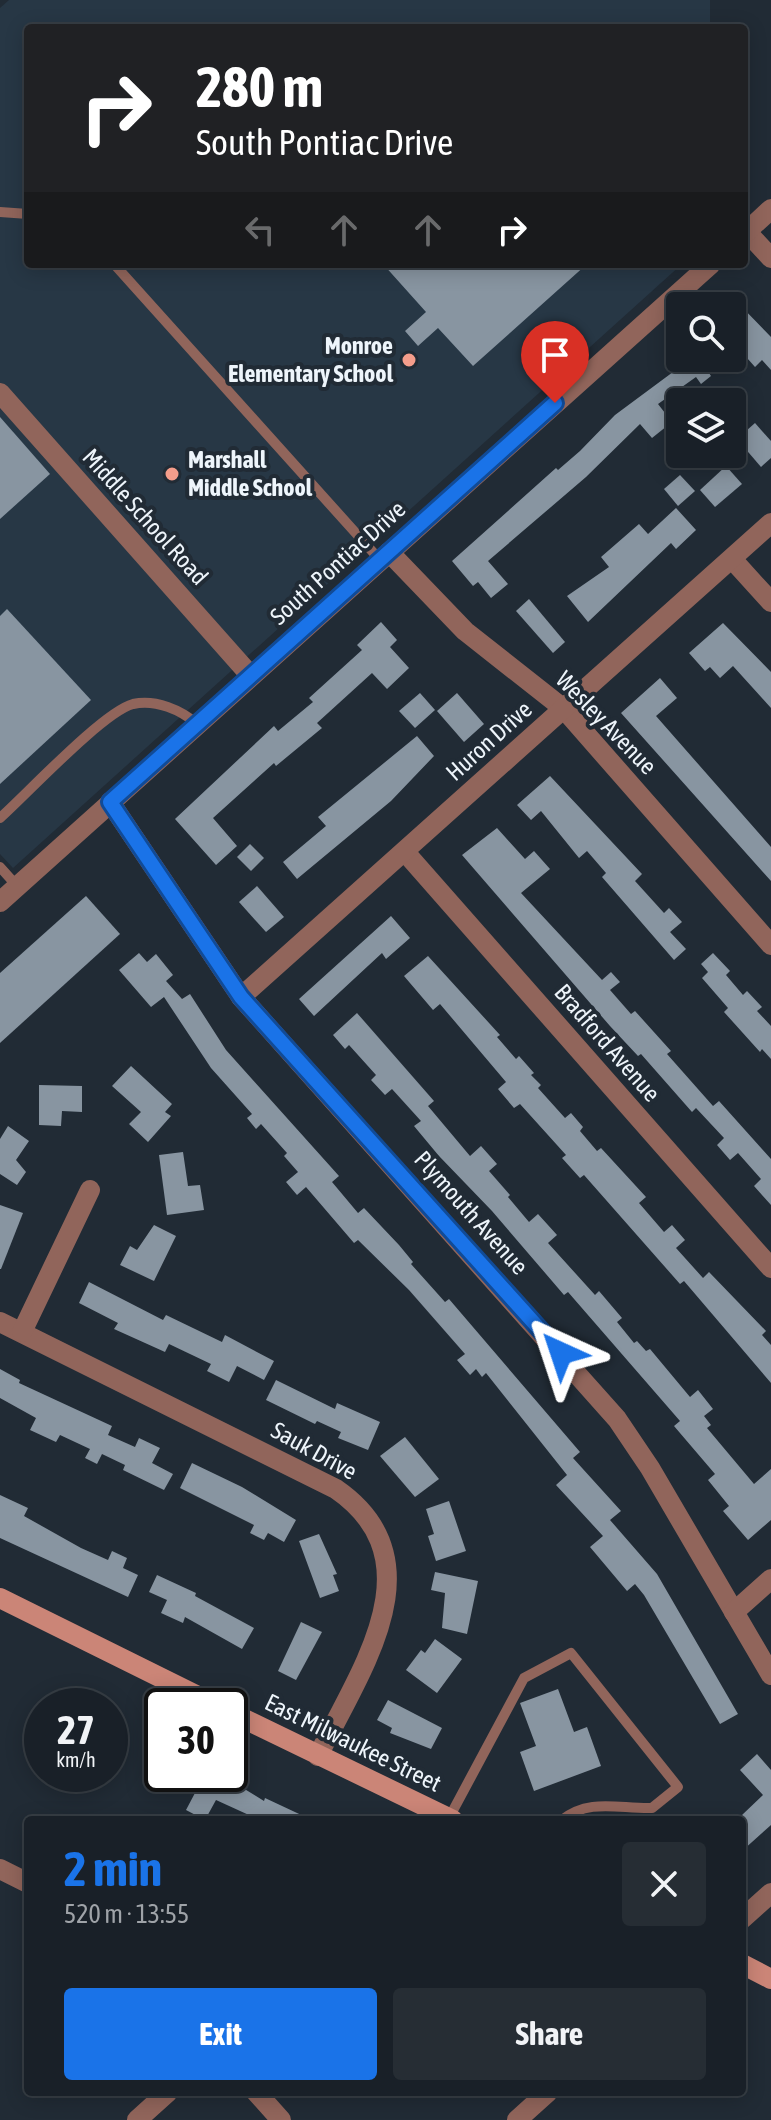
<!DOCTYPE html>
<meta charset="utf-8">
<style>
body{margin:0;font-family:"Asap Condensed",sans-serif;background:#262d34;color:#f1f3f6;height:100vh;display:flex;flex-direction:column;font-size:30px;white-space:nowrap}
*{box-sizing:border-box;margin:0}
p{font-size:26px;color:#9fa3a8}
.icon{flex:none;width:44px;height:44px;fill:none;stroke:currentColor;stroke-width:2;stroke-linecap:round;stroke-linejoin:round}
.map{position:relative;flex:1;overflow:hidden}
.sheet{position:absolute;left:24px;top:1816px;width:722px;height:280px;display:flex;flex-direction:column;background:#192028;border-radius:8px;box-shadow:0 4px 20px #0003,0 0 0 2px #373e45}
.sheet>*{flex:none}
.banner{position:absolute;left:24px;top:24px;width:724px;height:244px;border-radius:8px;box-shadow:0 4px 20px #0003,0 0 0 2px #373e45;background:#202124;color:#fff;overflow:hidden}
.tools{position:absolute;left:666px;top:292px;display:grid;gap:16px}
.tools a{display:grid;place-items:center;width:80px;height:80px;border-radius:8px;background:#192028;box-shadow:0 4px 20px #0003,0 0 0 2px #373e45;font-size:40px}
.speed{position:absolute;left:24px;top:1688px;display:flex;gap:16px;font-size:40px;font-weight:700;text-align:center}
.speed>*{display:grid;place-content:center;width:104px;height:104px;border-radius:50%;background:#192028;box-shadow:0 4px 20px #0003,0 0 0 2px #373e45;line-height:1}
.speed small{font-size:20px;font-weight:400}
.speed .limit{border:4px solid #111;border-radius:12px;background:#fff;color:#111}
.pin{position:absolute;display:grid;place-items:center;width:68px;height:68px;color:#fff;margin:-82px -34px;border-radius:50% 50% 50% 0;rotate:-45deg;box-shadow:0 0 8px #0007}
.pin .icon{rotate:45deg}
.me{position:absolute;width:88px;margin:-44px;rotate:318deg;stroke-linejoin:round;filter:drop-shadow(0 0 6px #0008)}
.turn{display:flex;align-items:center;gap:28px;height:168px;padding:0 40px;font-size:36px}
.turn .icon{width:104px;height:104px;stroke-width:2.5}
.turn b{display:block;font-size:56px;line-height:68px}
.lanes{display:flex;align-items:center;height:76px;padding:0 40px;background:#0003;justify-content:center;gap:40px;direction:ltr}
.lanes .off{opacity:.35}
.round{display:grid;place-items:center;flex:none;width:84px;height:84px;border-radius:8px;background:#262d34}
.headline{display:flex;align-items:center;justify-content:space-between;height:136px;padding:0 40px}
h1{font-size:48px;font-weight:700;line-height:60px;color:#1a73e8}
.button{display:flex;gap:16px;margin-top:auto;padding:16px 40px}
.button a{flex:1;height:92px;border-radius:8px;background:#1a73e8;color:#fff;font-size:32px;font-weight:700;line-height:92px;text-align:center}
.button a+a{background:#262d34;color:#f1f3f6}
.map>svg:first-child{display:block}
.built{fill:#273745}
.building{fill:#8895a1}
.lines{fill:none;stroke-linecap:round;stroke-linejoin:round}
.service{stroke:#91655b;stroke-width:10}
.minor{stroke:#91655b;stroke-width:20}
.tertiary{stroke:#91655b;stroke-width:20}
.secondary{stroke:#cb8577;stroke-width:20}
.route-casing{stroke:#114b97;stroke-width:20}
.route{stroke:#1a73e8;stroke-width:14}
.poi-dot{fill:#f49d8b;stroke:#212b35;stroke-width:3}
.labels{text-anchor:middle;stroke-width:8;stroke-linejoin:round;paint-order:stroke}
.poi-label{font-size:24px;font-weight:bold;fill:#eef5fb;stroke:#212b35;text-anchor:end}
.street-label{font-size:24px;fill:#eef5fb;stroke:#212b35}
</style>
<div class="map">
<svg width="771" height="2120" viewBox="0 0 771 2120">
<rect width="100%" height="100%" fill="#212b35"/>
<path class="built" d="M9 0H710V28H28V264H682L13 868 0 854V8Z"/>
<g class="building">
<path d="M383 264H587L473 366 438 328 418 346 405 331 426 312Z"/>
<path d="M739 304 771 337V370L762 360 755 367 732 341V311Z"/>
<path d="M678 358H722L707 370 711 376 701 384 696 377 658 404 672 422 652 438 640 424 586 477 488 561 508 584 491 598 478 582 473 586 452 561 556 468 558 470 580 451 615 415 673 372 668 366Z"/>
<path d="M0 417 50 474 0 519Z"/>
<path d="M755 423 771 441V458L761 467 737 439Z"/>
<path d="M726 466 742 484 715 507 700 490Z"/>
<path d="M680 475 695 491 678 506 664 489Z"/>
<path d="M676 508 696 530 676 549 671 543 588 622 567 596 609 567 601 557 639 524 648 534Z"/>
<path d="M529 599 565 642 553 653 516 611Z"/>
<path d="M7 609 91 700 0 784V616Z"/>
<path d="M381 622 397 640 390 647 409 668 387 689 372 673 317 723 322 728 276 766 274 763 213 818 237 846 216 865 175 819 274 726 278 731 313 702 309 698 362 650 357 645Z"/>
<path d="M723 623 771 672V708L733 666 720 678 710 667 705 671 689 653Z"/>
<path d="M660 678 677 698 656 716 771 847V881L621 713Z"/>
<path d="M420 693 435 710 415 728 399 711Z"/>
<path d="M457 693 484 724 464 742 437 711Z"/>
<path d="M417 736 434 756 391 801 297 879 283 862 326 826 318 817Z"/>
<path d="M550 776 642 874 635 881 664 913 669 908 682 922 670 932 686 949 674 960 602 877 606 873 587 851 579 858 541 811 531 820 517 805Z"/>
<path d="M497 828 525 859 534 851 550 869 521 893 602 980 611 972 620 982 610 990 631 1014 635 1011 671 1051 667 1054 713 1106 719 1101 771 1159V1205L754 1186 761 1179 738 1153 730 1160 717 1145 724 1138 696 1108 692 1112 641 1054 638 1056 610 1026 462 855Z"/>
<path d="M250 844 264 858 251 871 237 857Z"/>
<path d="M257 886 284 917 266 932 239 902Z"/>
<path d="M86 896 120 934 0 1043V973Z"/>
<path d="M391 916 410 938 386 959 382 953 314 1016 299 999Z"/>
<path d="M139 953 147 962 156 954 173 975 166 981 182 999 190 994 226 1050 339 1176 332 1182 358 1213 364 1208 399 1245 413 1262 411 1264 445 1302 449 1299 580 1452 573 1458 621 1511 610 1520 657 1574 738 1714 720 1724 644 1595 635 1584 627 1591 590 1547 603 1536 556 1485 567 1475 486 1373 482 1377 476 1369 470 1375 457 1360 465 1354 409 1290 358 1240 354 1243 306 1187 297 1195 286 1182 298 1172 284 1156 287 1153 261 1124 256 1129 247 1118 252 1114 211 1068 164 997 151 1007 119 970Z"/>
<path d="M713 953 730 971 726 975 743 995 747 991 762 1007 757 1011 771 1026V1059L762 1049 760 1052 724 1012 728 1008 702 978 708 972 701 964Z"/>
<path d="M428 956 500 1035 497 1037 516 1059 519 1056 534 1073 531 1075 541 1085 538 1088 565 1118 571 1113 583 1127 580 1131 597 1151 601 1148 646 1197 639 1203 664 1232 672 1225 685 1240 676 1248 703 1278 709 1272 766 1331 762 1335 771 1345V1383L684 1281 680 1284 584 1175 580 1178 562 1158 566 1155 520 1104 514 1108 498 1089 506 1082 440 1004 433 1010 404 976Z"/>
<path d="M357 1013 434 1101 428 1106 470 1156 481 1146 497 1164 489 1171 510 1195 508 1197 529 1222 538 1214 557 1235 548 1243 595 1295 599 1291 622 1318 617 1322 634 1343 637 1341 646 1351 650 1349 690 1397 698 1390 713 1409 704 1416 711 1425 707 1428 754 1484 771 1469V1520L748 1540 723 1511 729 1506 708 1480 715 1474 674 1426 680 1421 568 1292 564 1295 492 1211 439 1156 414 1126 421 1121 392 1089 385 1095 371 1080 376 1075 349 1045 345 1049 333 1035Z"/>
<path d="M131 1066 172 1104 165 1112 171 1116 148 1142 129 1124 141 1112 112 1086Z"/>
<path d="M39 1085 82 1086V1112L62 1111 61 1126 39 1125Z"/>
<path d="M8 1126 29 1141 16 1160 26 1172 17 1185 0 1174V1139Z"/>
<path d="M183 1152 188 1186 200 1185 204 1210 167 1215 159 1155Z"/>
<path d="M0 1205 23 1213 1 1269H0Z"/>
<path d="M154 1225 176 1236 154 1281 120 1265 130 1246 137 1250Z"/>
<path d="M89 1282 163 1320 166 1315 222 1342 225 1335 274 1361 264 1380 237 1366 229 1382 207 1371 211 1364 169 1344 165 1352 114 1329 118 1323 79 1303Z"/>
<path d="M0 1369 20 1380 19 1383 112 1426 108 1435 135 1447 139 1438 160 1448 152 1463 173 1474 164 1490 123 1470 125 1465 102 1454 97 1464 85 1458 90 1449 60 1435 56 1442 30 1430 36 1418 0 1398Z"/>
<path d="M276 1380 335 1409 337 1403 380 1422 368 1450 338 1438 341 1432 317 1421 315 1424 266 1400Z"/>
<path d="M405 1437 439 1479 415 1497 380 1456Z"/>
<path d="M192 1463 242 1487 296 1520 284 1542 268 1533 264 1540 250 1533 254 1525 180 1488Z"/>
<path d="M0 1495 28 1508 24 1516 81 1548 108 1560 112 1551 127 1558 123 1568 138 1575 128 1597 0 1538Z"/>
<path d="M449 1501 466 1551 436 1561 428 1536 434 1534 426 1509Z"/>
<path d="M319 1534 337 1574 333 1575 339 1591 320 1598 299 1541Z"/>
<path d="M435 1572 478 1581 467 1634 442 1628 445 1593 431 1590Z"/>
<path d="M157 1575 196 1593 195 1596 254 1628 242 1649 185 1617 183 1623 161 1613 167 1600 149 1592Z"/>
<path d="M301 1622 322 1632 296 1680 278 1671Z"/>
<path d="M435 1639 462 1659 437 1693 406 1670 421 1650 425 1653Z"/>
<path d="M558 1689 574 1732 587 1727 601 1766 534 1791 520 1752 536 1746 520 1703Z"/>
<path d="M388 1700 442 1728 431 1749 390 1733 392 1728 377 1720Z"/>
<path d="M757 1754 771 1770V1825L742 1851V1815L763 1795 740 1770Z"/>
<path d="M205 1774H220L264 1801 265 1798 312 1820H260L216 1800 205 1820 186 1810Z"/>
</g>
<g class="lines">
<g class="service">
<path d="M0 212 28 214"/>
<path d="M114 264 380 560"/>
<path d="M0 818C27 794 103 712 133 704 156 699 181 710 197 724"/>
<path d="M0 867 17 886"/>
<path d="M449 1818 524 1678 571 1653 678 1787 652 1808C619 1809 589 1798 562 1820"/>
</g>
<g class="minor">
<path d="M747 232 771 258"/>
<path d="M0 393 251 676"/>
<path d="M389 552 465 631 564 709 771 945"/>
<path d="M732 559 771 602"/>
<path d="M110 802 241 997 617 1419 650 1468 771 1675"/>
<path d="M405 852 771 1268"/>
<path d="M241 997 771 523"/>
<path d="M0 1322 336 1489C440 1561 359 1672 318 1756"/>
<path d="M22 1332 90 1190"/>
<path d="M734 1612 771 1579"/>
<path d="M0 1869 28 1883"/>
<path d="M742 1919 771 1893"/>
<path d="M256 2092 281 2120"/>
<path d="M137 2120 168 2092"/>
<path d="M517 2120 548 2092"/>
</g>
<g class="tertiary">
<path d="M744 234 771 209"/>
<path d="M0 902 711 264"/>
</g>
<g class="secondary">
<path d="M0 1598 218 1706"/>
<path d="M230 1712 453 1820"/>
<path d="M742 1964 771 1979"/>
</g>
</g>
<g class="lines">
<g class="route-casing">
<path id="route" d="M555 403 110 802 241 997 561 1353"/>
</g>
<use href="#route" class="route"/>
</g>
<g class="poi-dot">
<circle cx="409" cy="360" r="8"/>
<circle cx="172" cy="474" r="8"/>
</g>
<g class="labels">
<g class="poi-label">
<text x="393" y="354">Monroe<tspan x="393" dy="28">Elementary School</tspan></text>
<text x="188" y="468" text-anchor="start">Marshall<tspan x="188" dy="28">Middle School</tspan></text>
</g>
<g class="street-label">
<text transform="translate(145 517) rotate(48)" y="8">Middle School Road</text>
<text transform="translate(338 563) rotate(-42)" y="8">South Pontiac Drive</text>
<text transform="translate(606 723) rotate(46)" y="8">Wesley Avenue</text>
<text transform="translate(489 741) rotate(-42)" y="8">Huron Drive</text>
<text transform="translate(607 1043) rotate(49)" y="8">Bradford Avenue</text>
<text transform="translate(471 1213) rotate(48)" y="8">Plymouth Avenue</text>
<text transform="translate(314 1451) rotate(29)" y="8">Sauk Drive</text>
<text transform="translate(353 1743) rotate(26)" y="8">East Milwaukee Street</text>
</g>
</g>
</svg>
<div class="tools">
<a><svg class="icon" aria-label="search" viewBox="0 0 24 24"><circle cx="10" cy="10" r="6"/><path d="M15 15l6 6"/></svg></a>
<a><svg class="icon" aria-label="layers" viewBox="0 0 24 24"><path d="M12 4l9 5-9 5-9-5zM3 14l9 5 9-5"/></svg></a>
</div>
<div class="speed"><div>27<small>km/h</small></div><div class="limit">30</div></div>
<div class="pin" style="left:555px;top:403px;background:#d93025"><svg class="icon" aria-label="arrive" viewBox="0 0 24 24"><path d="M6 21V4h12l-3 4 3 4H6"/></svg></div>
<svg class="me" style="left:561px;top:1353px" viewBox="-20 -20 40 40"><path d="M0-17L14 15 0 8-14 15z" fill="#1a73e8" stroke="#fff" stroke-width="4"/></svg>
<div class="banner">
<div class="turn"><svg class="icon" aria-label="right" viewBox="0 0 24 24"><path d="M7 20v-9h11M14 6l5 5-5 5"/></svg><div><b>280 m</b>South Pontiac Drive</div></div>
<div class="lanes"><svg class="icon off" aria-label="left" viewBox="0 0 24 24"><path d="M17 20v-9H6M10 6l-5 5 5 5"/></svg><svg class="icon off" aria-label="ahead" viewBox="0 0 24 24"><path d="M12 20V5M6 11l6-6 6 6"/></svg><svg class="icon off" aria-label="ahead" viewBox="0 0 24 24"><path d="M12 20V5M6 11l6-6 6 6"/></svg><svg class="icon" aria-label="right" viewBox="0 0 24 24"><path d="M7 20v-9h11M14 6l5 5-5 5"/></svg></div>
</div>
<section class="sheet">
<div class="headline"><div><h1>2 min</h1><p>520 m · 13:55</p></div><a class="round"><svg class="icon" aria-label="close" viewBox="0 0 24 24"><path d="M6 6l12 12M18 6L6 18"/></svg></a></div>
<div class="button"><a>Exit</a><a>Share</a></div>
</section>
</div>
